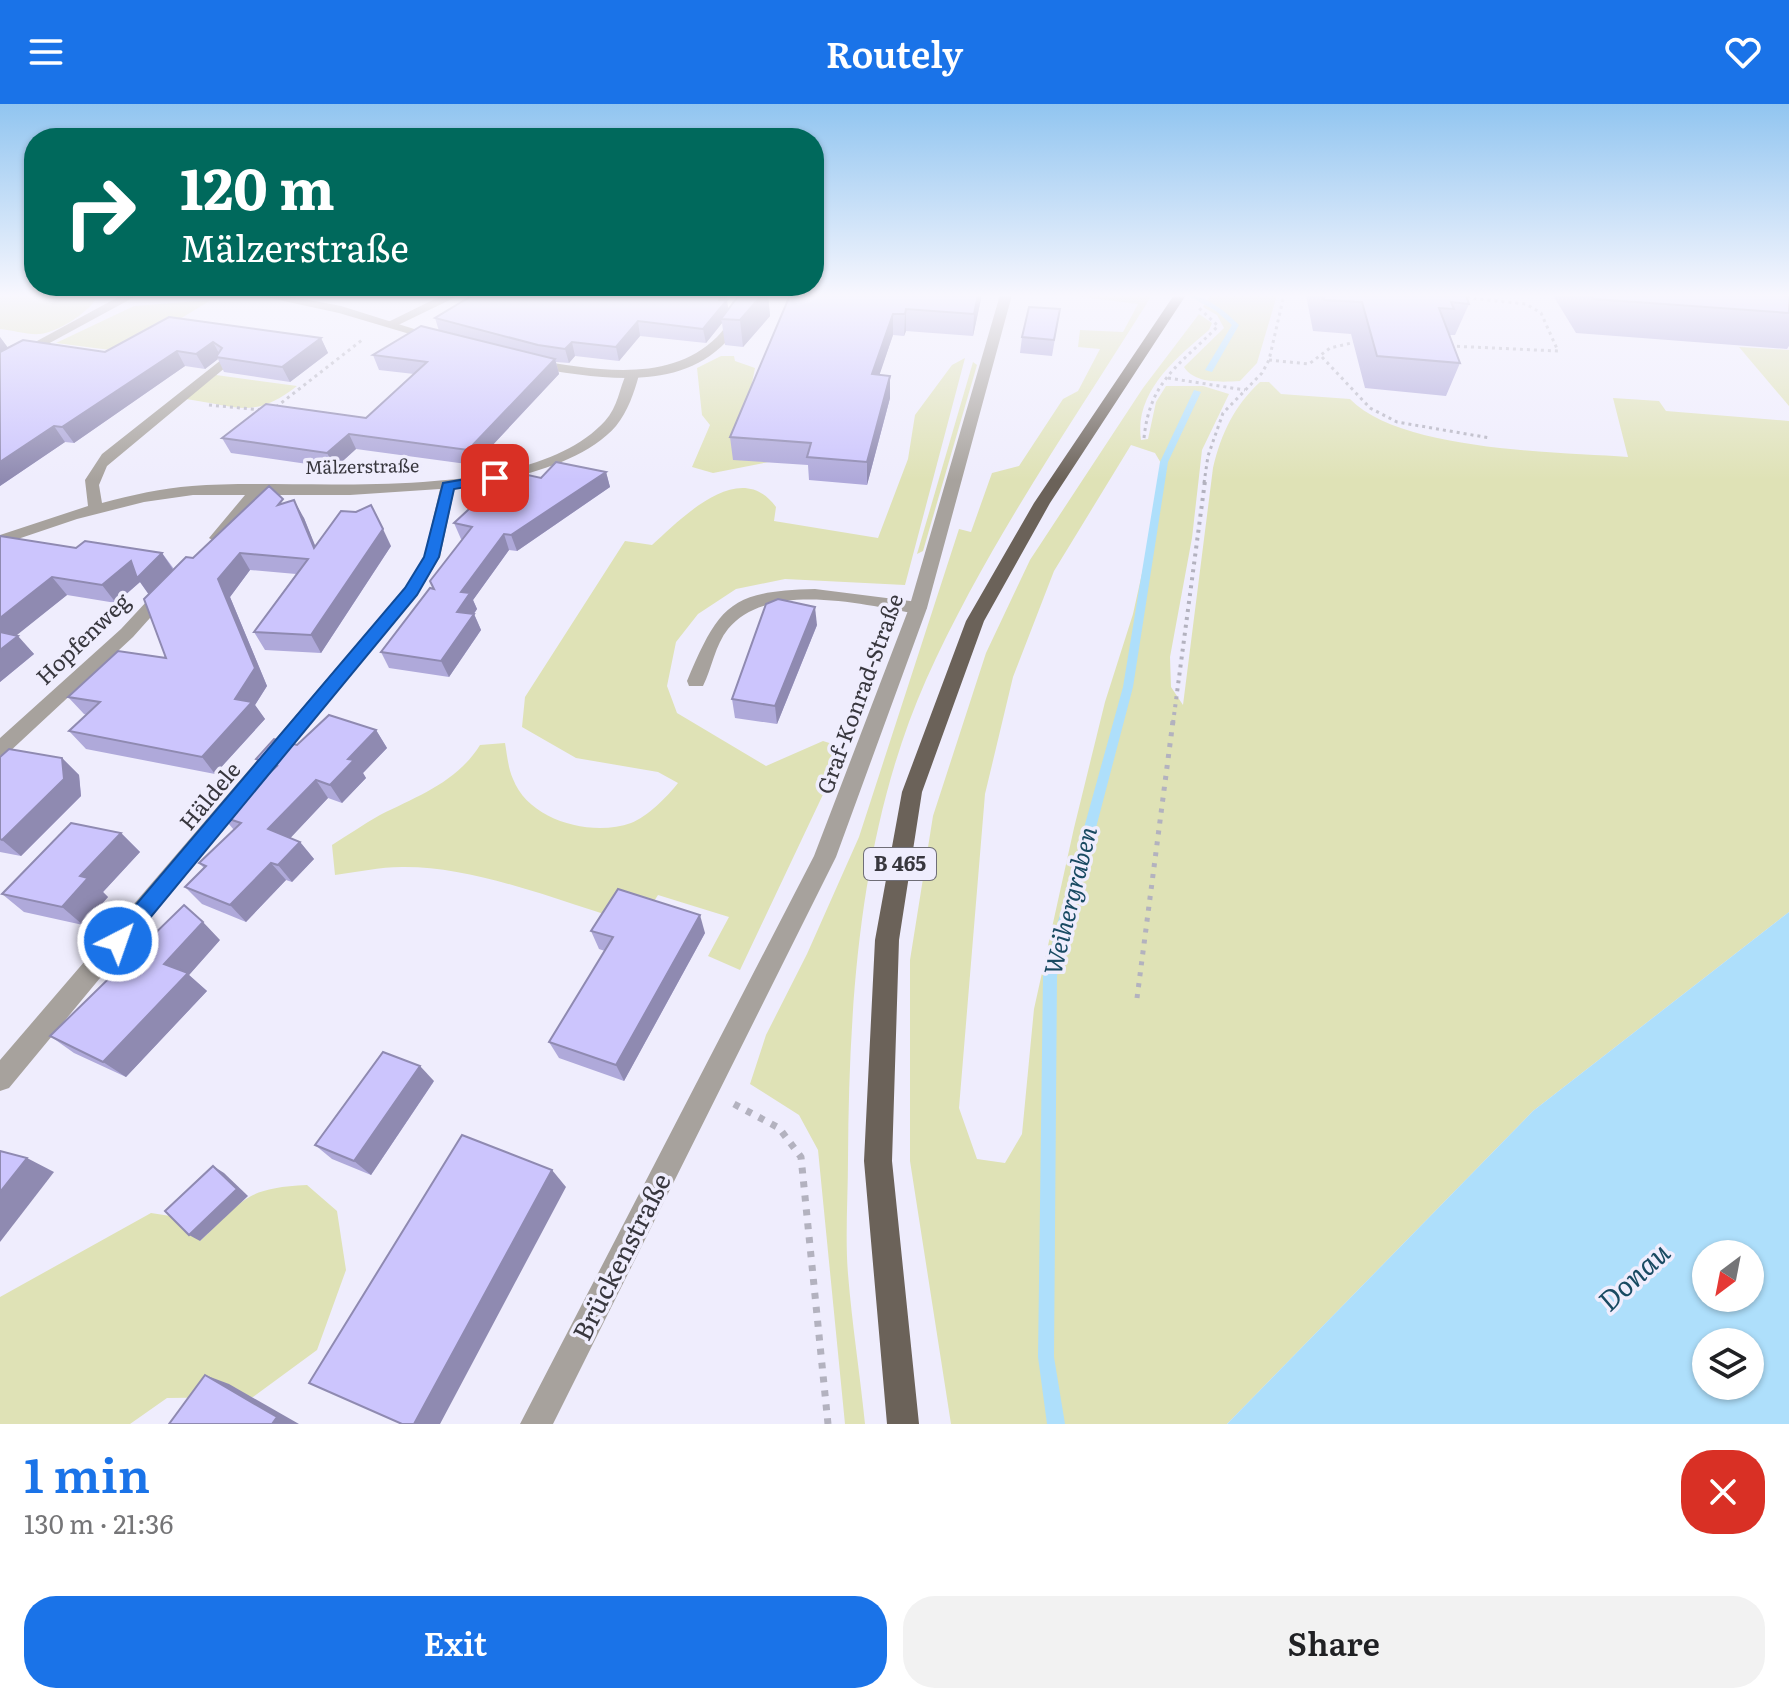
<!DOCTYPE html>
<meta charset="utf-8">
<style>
body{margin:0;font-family:Literata,serif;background:#f2f2f2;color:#202124;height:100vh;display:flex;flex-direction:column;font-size:30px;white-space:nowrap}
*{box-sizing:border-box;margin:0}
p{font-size:26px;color:#757577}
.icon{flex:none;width:44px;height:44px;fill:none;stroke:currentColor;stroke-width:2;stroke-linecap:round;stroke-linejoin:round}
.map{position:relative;height:1320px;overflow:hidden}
.drawer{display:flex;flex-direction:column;background:#fff;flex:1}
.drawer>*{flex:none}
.guide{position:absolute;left:24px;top:24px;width:800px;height:168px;border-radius:32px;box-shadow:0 2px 6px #0004;background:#00695c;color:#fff;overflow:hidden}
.needle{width:52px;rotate:212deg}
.fabs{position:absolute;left:1692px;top:1136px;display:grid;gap:16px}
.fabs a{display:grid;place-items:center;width:72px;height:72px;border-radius:50%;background:#fff;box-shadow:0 2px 6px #0004;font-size:40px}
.pin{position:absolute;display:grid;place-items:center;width:68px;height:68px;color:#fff;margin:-34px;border-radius:16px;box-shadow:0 4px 12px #0006}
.me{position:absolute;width:88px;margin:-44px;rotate:41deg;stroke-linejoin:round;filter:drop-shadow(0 0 6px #0008)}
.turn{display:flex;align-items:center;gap:28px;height:168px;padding:0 24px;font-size:36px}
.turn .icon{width:104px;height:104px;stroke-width:2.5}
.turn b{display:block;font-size:56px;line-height:68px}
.round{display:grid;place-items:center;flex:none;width:84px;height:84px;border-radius:32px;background:#f2f2f2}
.head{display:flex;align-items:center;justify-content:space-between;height:136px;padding:0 24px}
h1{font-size:48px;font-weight:600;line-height:60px;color:#1a73e8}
.cta{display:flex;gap:16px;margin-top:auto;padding:16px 24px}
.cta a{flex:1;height:92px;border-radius:32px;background:#1a73e8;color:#fff;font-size:32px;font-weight:600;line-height:92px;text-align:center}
.cta a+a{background:#f2f2f2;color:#202124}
header{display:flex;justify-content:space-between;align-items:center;height:104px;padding:0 24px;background:#1a73e8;color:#fff;font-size:36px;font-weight:600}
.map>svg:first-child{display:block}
.green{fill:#dfe2b6;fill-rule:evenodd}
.water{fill:#aedffb;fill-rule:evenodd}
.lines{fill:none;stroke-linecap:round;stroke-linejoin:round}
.stream{fill:#aedffb;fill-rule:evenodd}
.path-far3{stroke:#b3b2bf;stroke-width:3;stroke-dasharray:3 4;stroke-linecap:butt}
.path-far2{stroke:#b3b2bf;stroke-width:4;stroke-dasharray:3 5;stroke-linecap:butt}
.path-far1{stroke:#b3b2bf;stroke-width:5;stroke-dasharray:4 7;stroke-linecap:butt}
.path{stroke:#b3b2bf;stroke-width:7;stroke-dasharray:6 8;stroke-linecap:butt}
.service{fill:#a7a29d;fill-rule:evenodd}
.minor{fill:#a7a29d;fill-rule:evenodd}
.tertiary{fill:#a7a29d;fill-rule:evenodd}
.primary{fill:#6b6259;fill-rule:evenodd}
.wall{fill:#afa9da}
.shaded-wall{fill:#8f8ab1}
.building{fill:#ccc5fd;stroke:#8f8ab1;stroke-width:2}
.route{fill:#1a73e8;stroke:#114b97;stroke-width:2}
.labels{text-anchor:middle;stroke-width:7;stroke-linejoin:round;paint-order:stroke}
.far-street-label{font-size:18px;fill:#38373e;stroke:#efedfd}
.shield{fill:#efedfd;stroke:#6f6e77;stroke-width:2}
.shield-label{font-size:20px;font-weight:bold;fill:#38373e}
.street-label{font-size:22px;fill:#38373e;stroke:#efedfd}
.water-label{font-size:24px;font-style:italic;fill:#194a62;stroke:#efedfd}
.near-street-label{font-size:26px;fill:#38373e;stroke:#efedfd}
.near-water-label{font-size:28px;font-style:italic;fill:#194a62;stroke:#efedfd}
</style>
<header><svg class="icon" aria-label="menu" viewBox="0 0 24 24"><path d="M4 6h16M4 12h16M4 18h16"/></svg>Routely<svg class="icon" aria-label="heart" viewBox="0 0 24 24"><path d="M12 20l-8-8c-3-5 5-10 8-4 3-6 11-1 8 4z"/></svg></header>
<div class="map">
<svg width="1789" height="1320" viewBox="0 0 1789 1320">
<rect width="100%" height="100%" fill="#efedfd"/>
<g class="green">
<path d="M0 191H92L96 195C86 210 58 228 40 230 28 231 12 226 0 225Z"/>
<path d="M1067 191H1152C1073 318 987 440 926 576 860 725 849 895 848 1055 848 1093 845 1132 848 1170 852 1220 860 1270 865 1320H845L818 1046 799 1011 750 980 766 931 807 850 859 733 959 425 971 428 992 369 1019 362 1063 295 1078 287 1100 245 1078 243 1080 226 1123 228 1138 200Z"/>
<path d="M1210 191H1277L1257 259 1240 277C1222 278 1195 280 1184 263L1224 224 1217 211 1203 203Z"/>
<path d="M211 196 126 248 56 239 134 202Z"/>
<path d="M1199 210 1212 219 1209 226C1176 254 1134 288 1141 336L1148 335 1156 298 1166 282H1203L1229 290 1202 346 1192 434 1170 553 1171 583 1183 601 1213 364C1221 330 1234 302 1260 278H1269L1281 290 1350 295C1400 347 1557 348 1628 353L1613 294 1659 297 1666 307 1789 317V808L1533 1007 1227 1320H951L910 1057V856L933 712 986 549 1030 456 1143 284ZM1131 341 1155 349 1165 366 1133 510 1105 598 1074 724 1034 905 1022 1030 1005 1059 977 1055 959 1004 985 690 1013 573 1054 467Z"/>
<path d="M1739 243 1789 246V302Z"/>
<path d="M721 252H734L735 257 755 264 752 279 776 296 774 357 713 369 692 363 710 321 702 311 697 264Z"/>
<path d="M965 254 905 481 785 475 736 485 698 510 676 538 667 582 677 609 766 662 823 637 845 644 740 866 708 852 729 813 658 791 639 821C566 800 478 762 402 763 380 763 357 768 335 771L332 741C348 731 364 720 380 711 418 692 457 678 480 641L505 639C507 650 508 664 513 675 529 717 592 733 631 719 647 713 668 692 678 679L658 668 576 654 522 623 525 593 625 437 652 441C682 414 740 353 776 403L774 417 878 434 908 355 915 311 952 261Z"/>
<path d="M973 258 977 261 923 447 917 450Z"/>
<path d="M216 271 297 282C254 316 237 302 186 295Z"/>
<path d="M307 1081 337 1107 346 1166 317 1246 253 1293 167 1294 130 1320H0V1193L151 1109 177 1113 200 1137C244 1096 244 1084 307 1081Z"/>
</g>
<path class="water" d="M1789 808V1320H1227L1533 1007ZM1706 1150H1750V1194H1706ZM1706 1238H1750V1282H1706Z"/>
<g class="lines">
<g class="stream">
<path d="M1187 191C1206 191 1226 208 1239 221L1212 268 1205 266 1232 221 1216 207Z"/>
<path d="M1194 286 1201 288 1168 358 1133 583 1057 872 1054 1253 1065 1320H1047L1038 1253 1043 872 1123 583 1160 358Z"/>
</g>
<g class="path-far3">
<path d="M1450 242 1558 247 1541 209 1526 200 1460 193"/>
<path d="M1322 253 1370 304 1397 318 1490 334"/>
<path d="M1269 256 1309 260 1330 244 1360 237"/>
<path d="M1168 274 1245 286"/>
<path d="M209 301 262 306"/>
<path d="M276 303 362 236"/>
<path d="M1144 334C1150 276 1179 262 1218 222L1198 203"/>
<path d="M1204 379 1208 352 1223 309 1262 269 1269 256 1284 191"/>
</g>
<path class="path-far2" d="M1173 619 1205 377"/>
<path class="path-far1" d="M1137 894 1173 617"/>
<path class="path" d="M734 1000 779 1024 801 1053 828 1320"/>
<g class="service">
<path d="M443 191H460L394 223 384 220Z"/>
<path d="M815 485 918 498 927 504 918 510C864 501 769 476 728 525 715 541 712 564 703 582H689L687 577C719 502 729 487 815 485Z"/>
</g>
<g class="minor">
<path d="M122 191H138L0 266V257Z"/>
<path d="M1000 191H1012L927 504 836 753 553 1320H520L814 752 909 504Z"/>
<path d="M221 256 227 260 226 263 107 362 99 381 102 399C132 391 162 384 192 382 300 373 525 404 605 317 618 303 619 285 627 268L639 271C634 289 628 307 616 322 582 361 505 378 455 383L440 453 417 491 9 984 0 987V956L405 484 424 453 440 385 350 391H261L223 437 217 439 209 434 245 391H193L144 398 77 415 0 441V431L88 402 85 376 102 350Z"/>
<path d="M167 481 175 486 133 533 7 650 0 652V634L121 525 161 482Z"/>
</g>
<g class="tertiary">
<path d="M256 191H283L341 202 446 235 440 239 339 209Z"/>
<path d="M744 191H756C747 207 739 225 726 238 676 290 596 273 533 264L527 260 533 256C594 265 668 281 717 233 729 221 736 206 744 191Z"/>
</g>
<path class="primary" d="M1174 191H1186L1050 399 984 517 922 688 899 836 892 1057 919 1320H887L864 1057 875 836 902 688 966 517 1034 399Z"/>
</g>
<g class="wall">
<path d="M473 191H728L726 196 728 205 739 191H768L770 212 743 243 725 241 722 219 706 239 640 232 619 257 575 252 569 259 556 258 559 270 474 361 356 345 335 364 231 349 222 334 366 314 414 270 379 266 373 251 439 227 435 214Z"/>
<path d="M790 191 981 195 973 232 906 227 904 232 893 231 879 271 890 272V294L867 381 809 376 808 361 733 356 730 333Z"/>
<path d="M1306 191H1466L1469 200 1455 231H1449L1460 259 1446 292 1365 284 1351 230 1313 227Z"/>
<path d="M1555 191H1789V242L1787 245 1576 229 1554 193Z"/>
<path d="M1060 205 1052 252 1020 249 1022 233Z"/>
<path d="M169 213 321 234 328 249 290 278 224 268 218 255 205 265 185 262 74 339 65 338 0 382V233L8 244 105 248Z"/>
<path d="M606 368 610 383 517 447 509 446 473 496 477 505 474 510 481 526 449 573 389 564 381 548 434 485 463 435H461L454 419 541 374Z"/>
<path d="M285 399 304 414 315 442H391L321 549 265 546 254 528 296 470 250 466 230 493 267 582 255 601 265 615 215 670 86 645 69 627 87 611 84 610 68 593 166 554 149 491 140 478 116 499 67 491 16 531 34 550 0 578V432L76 444 162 449 174 465Z"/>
<path d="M817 521 777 620 735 614 732 595Z"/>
<path d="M376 626 387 644 363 669 366 674 342 699 328 694 290 734 300 738 314 755 292 778 286 776 246 818 202 800 185 783 204 764 199 759 234 726 223 713 268 671 256 655 297 641Z"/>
<path d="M0 653 62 654 79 671 81 692 21 752 0 748Z"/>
<path d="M121 729 140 748 103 788 108 793 83 821 24 808 2 790Z"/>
<path d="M591 827 705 829 624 977 559 954 549 938 605 847 599 845Z"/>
<path d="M220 836 189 871 207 887 126 973 74 949 50 932Z"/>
<path d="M434 977 371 1071 332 1055 315 1041Z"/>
</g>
<g class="shaded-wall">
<path d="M721 191H728L725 198 727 196 729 210 721 215 722 219 706 239 703 225Z"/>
<path d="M762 191H768L770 212 743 243 740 216Z"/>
<path d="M978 191H981V195L973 232 974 210Z"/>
<path d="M906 205V227L904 232 905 210Z"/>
<path d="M893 210V231L872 293V270Z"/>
<path d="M638 217 640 232 619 257 616 243Z"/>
<path d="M0 233 11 248 0 255Z"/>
<path d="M321 234 328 249 290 278 282 263Z"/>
<path d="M213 238 221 253H216L218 255 205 265 196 250Z"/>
<path d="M572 238 575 252 569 259 565 245Z"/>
<path d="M177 247 185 262 74 339 62 323Z"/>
<path d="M555 255 559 270 474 361 468 346Z"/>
<path d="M890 272V294L867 381V358Z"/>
<path d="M54 322 65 338 0 382V358Z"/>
<path d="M349 330 356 345 335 364 327 349Z"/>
<path d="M606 368 610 383 517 447 511 431Z"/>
<path d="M294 396 304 414 323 461 314 444Z"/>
<path d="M383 425 391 442 321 549 311 531Z"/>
<path d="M504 430 509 446 473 496 477 505 464 524 457 508 461 488Z"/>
<path d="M162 449 174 467 150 492 140 478 116 499 102 481 131 457Z"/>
<path d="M240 449 250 466 230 493 267 582 255 601 265 615 215 670 202 653 235 595 218 475Z"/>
<path d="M52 473 67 491 2 543 0 542V514Z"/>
<path d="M815 503 817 521 777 620 775 602Z"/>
<path d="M474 510 481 526 449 573 441 557Z"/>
<path d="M18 532 34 550 0 578V546Z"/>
<path d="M376 626 387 644 363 669 366 674 342 699 330 681 348 655Z"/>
<path d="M62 654 79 671 81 692 21 752 2 736Z"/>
<path d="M316 676 328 694 282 743 268 725Z"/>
<path d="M121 729 140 748 103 788 108 793 83 821 62 803 80 772Z"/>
<path d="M300 738 314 755 292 778 278 761Z"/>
<path d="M271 759 286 776 246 818 230 801Z"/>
<path d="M700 811 705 829 624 977 616 961Z"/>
<path d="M203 818 220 836 189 871 207 887 126 973 103 958 164 860Z"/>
<path d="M420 962 434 977 371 1071 354 1057Z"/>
<path d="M27 1054 54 1068 0 1138V1088Z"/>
<path d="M213 1062 224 1069 248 1092 200 1137 189 1131Z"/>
<path d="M552 1066 566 1083 440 1320H414Z"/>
<path d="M205 1271 229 1280 299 1320H272Z"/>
</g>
<g class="building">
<path d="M473 191H721L719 196H727L703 225 638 217 616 243 572 238 565 245 538 241 435 214Z"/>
<path d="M739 191H762L740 216 721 215Z"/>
<path d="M790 191H978L974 210 906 205 905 210H893L872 270 890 272 867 358 807 353 811 339 730 333Z"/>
<path d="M1323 191H1466L1469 200 1451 198 1454 205 1439 204 1460 259 1377 252 1362 198 1324 196Z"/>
<path d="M1591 191H1789V209L1594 195Z"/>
<path d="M1029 203 1060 205 1054 236 1022 233Z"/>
<path d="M169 213 321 234 282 263 216 253 222 244 213 238 196 250 177 247 62 323 54 322 0 358V248L23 236 105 248Z"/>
<path d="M421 222 555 255 468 346 349 330 327 349 222 334 266 300 366 314 427 258 373 251Z"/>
<path d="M556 358 606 368 511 431 504 430 461 488 470 489 457 508 474 510 441 557 381 548 430 484 434 485 430 477 472 423 454 419 510 367 541 374Z"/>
<path d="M269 382 283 395 278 401 294 396 314 444 341 407 356 408 371 401 383 425 311 531 254 528 308 455 240 449 218 475 255 564 235 595 252 598 202 653 69 627 100 598 68 593 118 547 166 554 144 495 186 453 193 454Z"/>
<path d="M0 432 76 444 85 437 162 449 137 474 131 457 102 481 52 473 0 514Z"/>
<path d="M778 495 815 503 775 602 732 595 766 500Z"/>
<path d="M0 528 18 532 0 546Z"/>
<path d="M329 611 376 626 348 655 354 656 330 681 316 676 268 725 300 738 278 761 271 759 230 801 185 783 206 762 199 759 241 719 223 713 277 662 256 655 274 635 297 641Z"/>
<path d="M9 645 62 654 64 675 2 736 0 735V653Z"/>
<path d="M71 719 121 729 80 772 88 774 62 803 2 790Z"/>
<path d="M618 785 700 811 616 961 549 938 613 833 591 827Z"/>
<path d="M184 801 203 818 164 860 188 869 103 958 50 932Z"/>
<path d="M383 948 420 962 354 1057 315 1041Z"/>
<path d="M462 1031 552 1066 414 1320H402L309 1279Z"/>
<path d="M0 1047 27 1054 0 1088Z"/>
<path d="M213 1062 237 1085 189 1131 165 1107Z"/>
<path d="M205 1271 277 1313 272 1320H169Z"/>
</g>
<linearGradient id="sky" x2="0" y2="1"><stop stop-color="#91c5f0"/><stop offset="0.51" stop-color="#f8f7fe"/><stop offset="1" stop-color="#f8f7fe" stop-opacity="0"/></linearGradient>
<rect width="1789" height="376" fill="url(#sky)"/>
<path class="route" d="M495 370 500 371V377L454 385 439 453 417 491 126 843H111L108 837 111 830 405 484 424 453 443 379Z"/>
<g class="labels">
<g class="far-street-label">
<text transform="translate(362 363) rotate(-1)" y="6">Mälzerstraße</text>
</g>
<rect class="shield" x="864" y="744" width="72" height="32" rx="6"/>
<g class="shield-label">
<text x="900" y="767">B 465</text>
</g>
<g class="street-label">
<text transform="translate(83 535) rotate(-44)" y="8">Hopfenweg</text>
<text transform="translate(860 590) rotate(-70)" y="8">Graf-Konrad-Straße</text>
<text transform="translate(210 692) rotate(-50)" y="8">Häldele</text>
</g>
<g class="water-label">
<text transform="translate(1071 797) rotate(-76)" y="8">Weihergraben</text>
</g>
<g class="near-street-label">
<text transform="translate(622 1153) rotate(-63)" y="9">Brückenstraße</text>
</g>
<g class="near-water-label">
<text transform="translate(1634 1173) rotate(-43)" y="10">Donau</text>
</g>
</g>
</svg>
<div class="fabs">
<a><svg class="needle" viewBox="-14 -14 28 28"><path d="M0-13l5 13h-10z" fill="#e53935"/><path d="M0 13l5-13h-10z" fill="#757577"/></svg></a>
<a><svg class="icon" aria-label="layers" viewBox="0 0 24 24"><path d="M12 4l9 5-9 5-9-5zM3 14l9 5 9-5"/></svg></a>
</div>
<div class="pin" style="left:495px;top:374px;background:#d93025"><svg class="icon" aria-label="arrive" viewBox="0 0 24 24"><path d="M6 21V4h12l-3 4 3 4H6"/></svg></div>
<svg class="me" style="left:118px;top:837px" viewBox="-20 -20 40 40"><circle r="17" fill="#1a73e8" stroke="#fff" stroke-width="3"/><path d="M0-11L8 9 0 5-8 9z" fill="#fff"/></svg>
<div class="guide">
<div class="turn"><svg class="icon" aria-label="right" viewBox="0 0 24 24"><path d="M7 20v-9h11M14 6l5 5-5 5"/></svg><div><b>120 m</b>Mälzerstraße</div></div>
</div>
</div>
<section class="drawer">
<div class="head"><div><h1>1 min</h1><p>130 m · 21:36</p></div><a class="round" style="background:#d93025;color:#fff"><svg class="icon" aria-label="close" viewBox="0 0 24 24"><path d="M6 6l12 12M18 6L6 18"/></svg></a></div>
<div class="cta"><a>Exit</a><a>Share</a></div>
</section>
